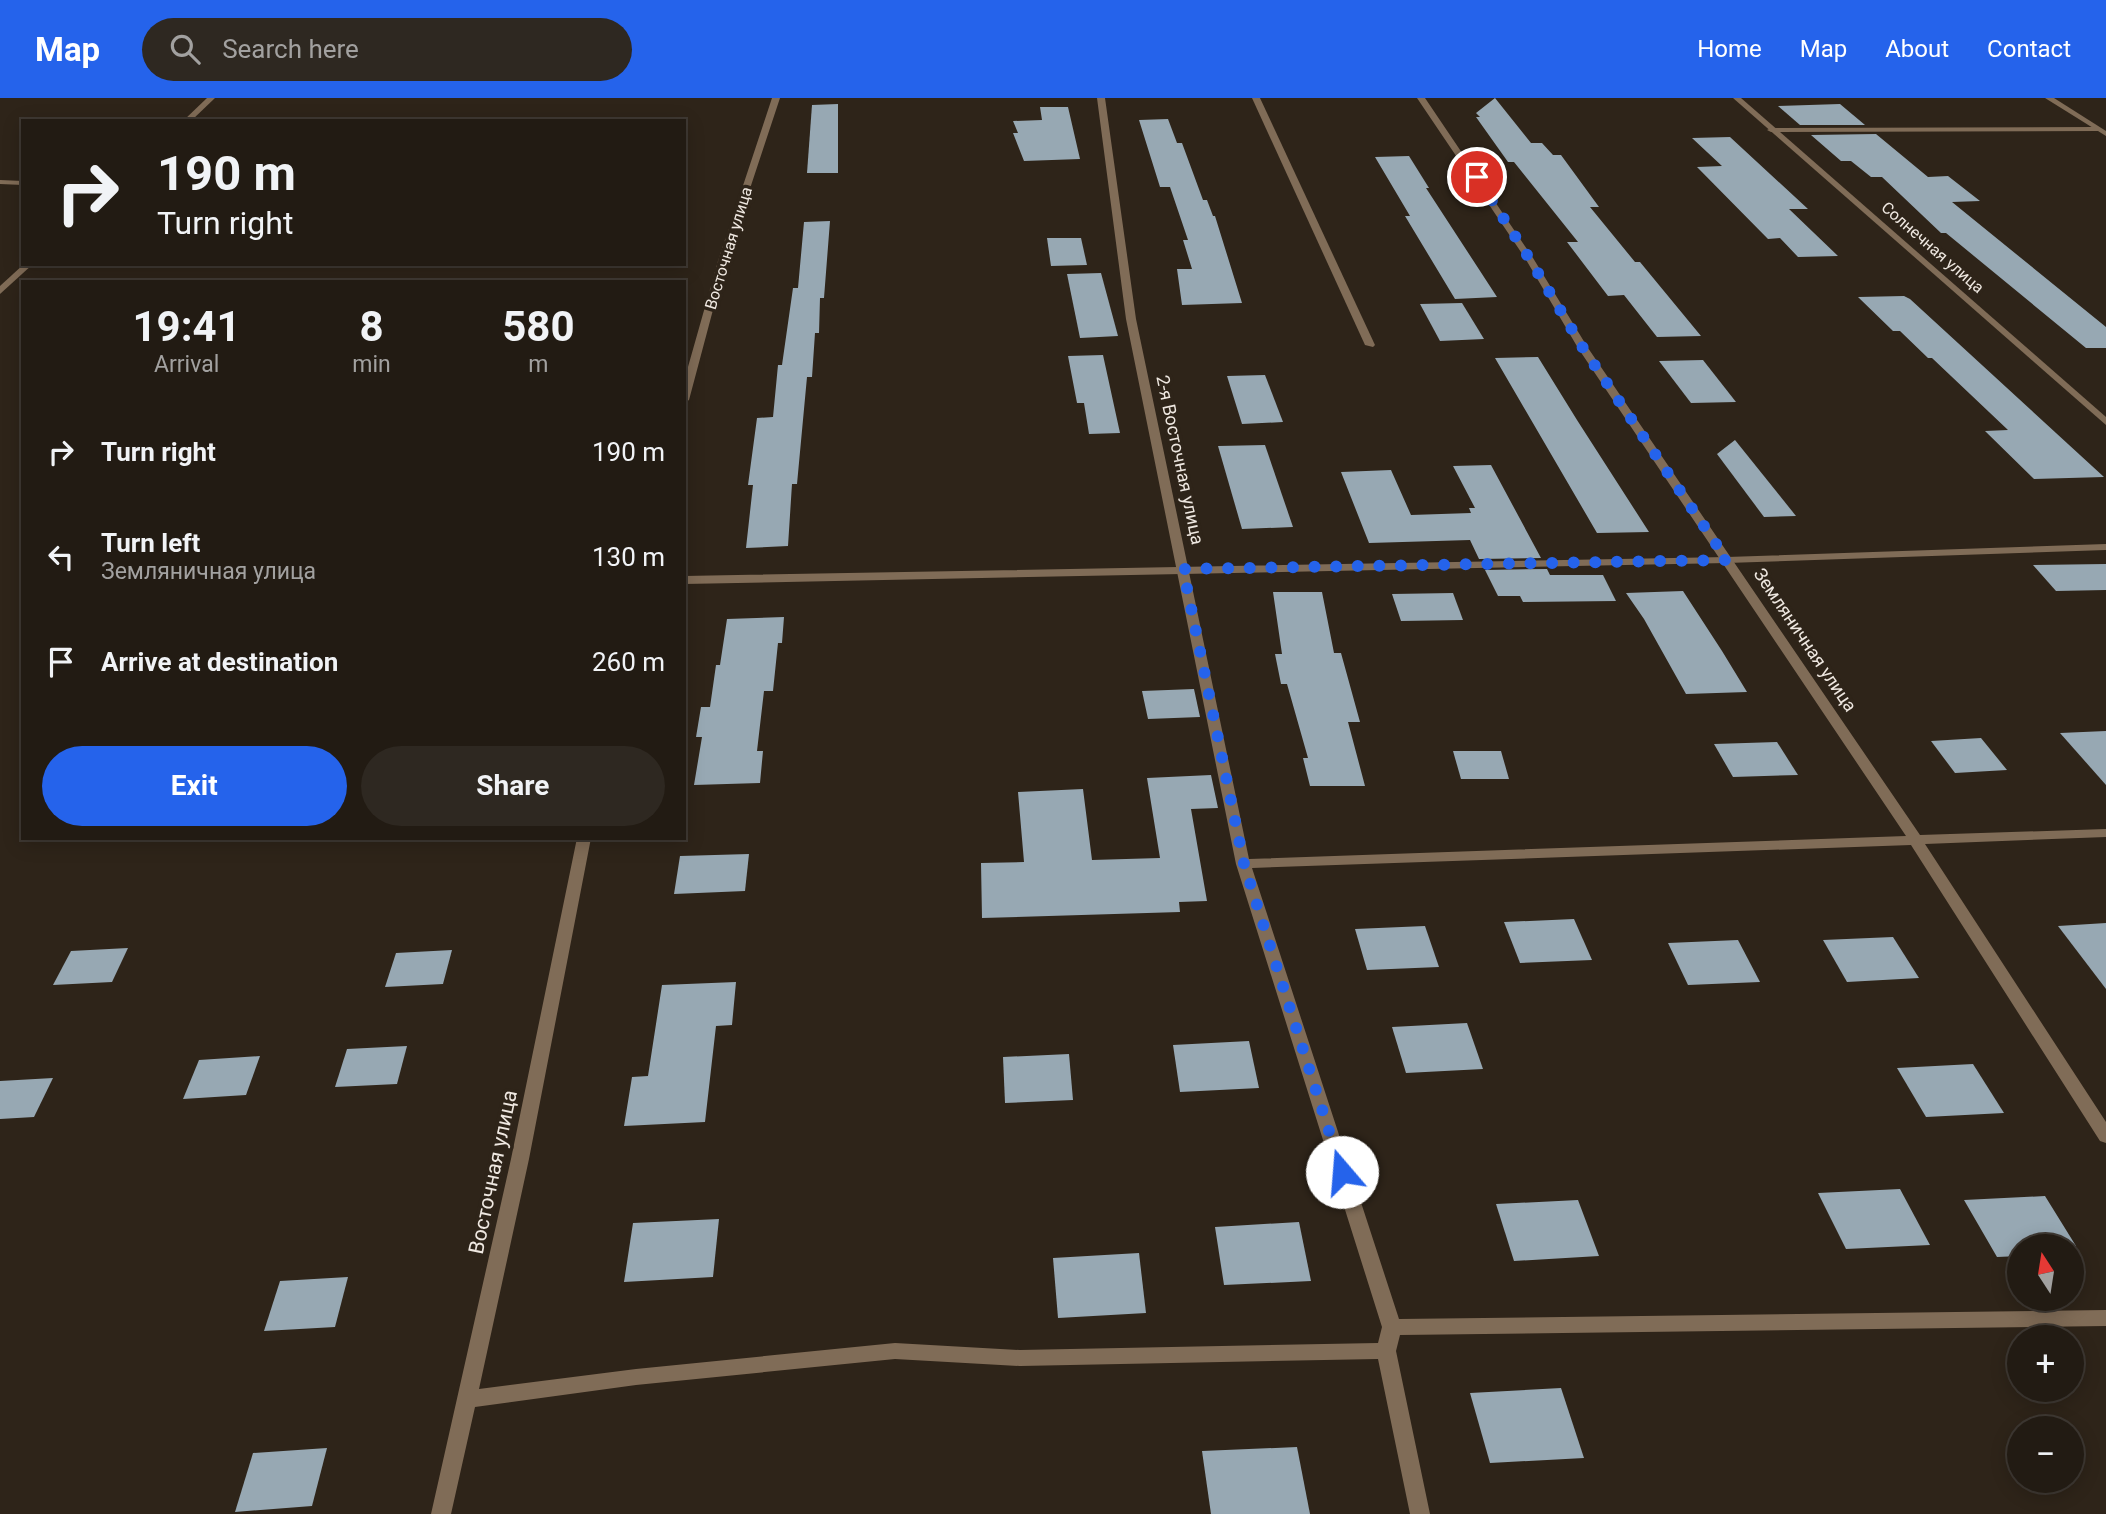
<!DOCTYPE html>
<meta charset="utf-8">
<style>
body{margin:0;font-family:Roboto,sans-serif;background:#2e2821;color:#f1f3f6;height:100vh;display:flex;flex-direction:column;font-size:26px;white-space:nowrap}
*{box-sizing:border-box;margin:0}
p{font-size:23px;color:#a2a1a0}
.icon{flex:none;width:38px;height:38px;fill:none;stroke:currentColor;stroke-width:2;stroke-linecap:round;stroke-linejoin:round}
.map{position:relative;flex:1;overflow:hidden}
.panel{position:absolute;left:21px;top:182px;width:665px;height:560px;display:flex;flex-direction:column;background:#221b13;border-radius:0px;box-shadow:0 4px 18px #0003,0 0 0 2px #3f3933}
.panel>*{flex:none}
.guide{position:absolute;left:21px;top:21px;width:665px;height:147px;border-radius:0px;box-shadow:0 4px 18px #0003,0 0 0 2px #3f3933;background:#221b13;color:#f1f3f6;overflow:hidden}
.needle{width:46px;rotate:348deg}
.tools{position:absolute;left:2007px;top:1136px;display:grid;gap:14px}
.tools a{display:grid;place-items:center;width:77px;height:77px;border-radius:50%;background:#221b13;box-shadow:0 4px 18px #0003,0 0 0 2px #3f3933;font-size:35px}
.pin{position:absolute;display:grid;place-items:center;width:60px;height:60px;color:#fff;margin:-30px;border:4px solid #fff;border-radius:50%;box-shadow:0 2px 7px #0007}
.me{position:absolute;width:77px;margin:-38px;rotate:342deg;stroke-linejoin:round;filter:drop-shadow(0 0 5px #0008)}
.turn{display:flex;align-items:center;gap:24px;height:147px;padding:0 21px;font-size:32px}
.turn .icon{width:91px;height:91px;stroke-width:2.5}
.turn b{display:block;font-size:49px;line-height:60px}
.eta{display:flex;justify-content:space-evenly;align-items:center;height:119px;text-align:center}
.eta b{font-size:42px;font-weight:700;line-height:49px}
.primary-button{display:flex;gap:14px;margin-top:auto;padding:14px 21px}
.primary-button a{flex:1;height:80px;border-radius:42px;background:#2563eb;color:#fff;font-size:28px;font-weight:700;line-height:80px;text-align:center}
.primary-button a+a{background:#2e2821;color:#f1f3f6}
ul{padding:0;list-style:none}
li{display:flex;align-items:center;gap:21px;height:105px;padding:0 21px}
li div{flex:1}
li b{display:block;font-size:26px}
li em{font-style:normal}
header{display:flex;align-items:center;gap:42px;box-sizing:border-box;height:98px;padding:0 35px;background:#2563eb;color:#fff}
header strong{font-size:33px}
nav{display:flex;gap:38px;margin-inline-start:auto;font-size:24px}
.search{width:490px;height:63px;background:#2e2821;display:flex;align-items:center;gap:18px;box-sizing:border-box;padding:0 24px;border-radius:38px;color:#a2a1a0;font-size:26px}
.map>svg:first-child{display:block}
.building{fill:#97a8b3}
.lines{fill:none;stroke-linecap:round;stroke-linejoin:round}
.service{fill:#806c57;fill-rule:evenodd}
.minor{fill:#806c57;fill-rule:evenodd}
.route{stroke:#2563eb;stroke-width:12;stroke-dasharray:0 21.6}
.labels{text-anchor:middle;stroke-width:7;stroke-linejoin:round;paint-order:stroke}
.far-street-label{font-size:16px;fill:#efe8e1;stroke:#2e2419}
.street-label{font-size:18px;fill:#efe8e1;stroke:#2e2419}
.near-street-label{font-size:21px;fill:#efe8e1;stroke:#2e2419}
</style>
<header>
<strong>Map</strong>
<div class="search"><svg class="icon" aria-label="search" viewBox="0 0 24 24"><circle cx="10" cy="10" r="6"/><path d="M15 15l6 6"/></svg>Search here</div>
<nav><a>Home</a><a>Map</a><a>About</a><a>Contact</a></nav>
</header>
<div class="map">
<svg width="2106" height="1416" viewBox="0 0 2106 1416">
<rect width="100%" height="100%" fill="#2e2419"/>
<g class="building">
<path d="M1495 0 1531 45H1542L1553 57H1561L1599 109H1590L1635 164H1640L1701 238 1657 239 1624 197 1608 198 1567 144H1578L1514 64H1508L1476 19H1480L1476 15Z"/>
<path d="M838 6V75H807L812 7Z"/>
<path d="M1840 6 1865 27H1800L1778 8Z"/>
<path d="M1040 9H1068L1080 61 1024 63 1013 35H1018L1013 23 1042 22Z"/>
<path d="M1168 21 1177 45H1182L1203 102H1207L1213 118H1215L1242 205 1182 207 1177 171H1192L1183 142H1188L1170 89H1160L1139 22Z"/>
<path d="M1876 36 1928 79 1948 78 1980 103 1952 104 2106 229V250H2086L1946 135H1941L1882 79H1871L1851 63H1841L1811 37Z"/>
<path d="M1730 39 1808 111H1789L1838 158 1798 159 1780 140 1768 141 1697 69 1722 68 1692 40Z"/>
<path d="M1409 58 1429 90H1426L1497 199 1455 201 1405 118H1410L1375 59Z"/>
<path d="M830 123 824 200H820L819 235H815L812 279H807L797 386H792L788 448 746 450 753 387H748L757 320 773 319 778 267H782L793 190H798L804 124Z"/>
<path d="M1047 140H1081L1087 167 1051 168Z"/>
<path d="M1101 175 1118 238 1080 240 1067 176Z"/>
<path d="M1904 198 1910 201 2104 379 2034 381 1985 333 2008 332 1932 260H1928L1900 233H1893L1858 199Z"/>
<path d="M1462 205 1484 241 1440 243 1420 206Z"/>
<path d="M1103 257 1120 335 1089 336 1084 305H1077L1068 258Z"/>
<path d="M1538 259 1577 322 1649 434 1597 435 1495 260Z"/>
<path d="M1703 262 1736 304 1691 305 1659 263Z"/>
<path d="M1265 277 1283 324 1242 326 1227 278Z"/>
<path d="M1735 342 1796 418 1764 419 1717 356Z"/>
<path d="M1265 347 1293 429 1242 431 1218 348Z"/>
<path d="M1491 367 1541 460 1479 461 1470 442 1369 445 1341 374 1391 372 1411 417 1471 415 1469 410H1475L1453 368Z"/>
<path d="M2106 466V492L2056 493 2033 467Z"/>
<path d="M1547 471 1550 477H1603L1616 503 1523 504 1520 498H1498L1485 472Z"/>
<path d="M1683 493 1722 553 1747 594 1686 596 1644 521 1626 495Z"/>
<path d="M1273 494H1322L1334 555H1341L1360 624H1348L1365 688H1310L1303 660H1308L1287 586H1281L1275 556H1282Z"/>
<path d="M1453 495 1463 522 1401 523 1392 496Z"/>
<path d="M784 519 782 545H778L773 593H764L757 653H763L760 685 694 687 702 639H696L701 609H710L716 567H720L727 521Z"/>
<path d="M1194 591 1200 619 1148 621 1142 593Z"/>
<path d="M2106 633V687L2060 635Z"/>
<path d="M1981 640 2007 672 1955 675 1931 643Z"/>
<path d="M1777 644 1798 677 1733 679 1714 646Z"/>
<path d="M1453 653H1501L1509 681H1461Z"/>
<path d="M1211 677 1218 710 1191 711 1207 803 1179 804 1180 814 982 820 981 765 1024 764 1018 694 1083 691 1092 762 1160 760 1147 680Z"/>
<path d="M749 756 745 793 674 796 680 758Z"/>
<path d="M1574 821 1592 862 1520 865 1504 824Z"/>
<path d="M2106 825V891L2058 828Z"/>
<path d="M1425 828 1439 869 1367 872 1355 831Z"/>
<path d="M1893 839 1919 880 1847 884 1823 842Z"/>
<path d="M1738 842 1760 884 1688 887 1668 845Z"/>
<path d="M128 850 112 884 53 887 71 853Z"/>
<path d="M452 852 443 886 385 889 396 855Z"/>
<path d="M736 884 732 927 716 928 705 1024 624 1028 632 979 648 978 662 887Z"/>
<path d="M1467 925 1483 971 1406 975 1392 929Z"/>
<path d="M1249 943 1259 990 1180 994 1173 947Z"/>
<path d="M407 948 397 986 335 989 347 951Z"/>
<path d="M1069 956 1073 1002 1005 1005 1003 959Z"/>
<path d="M260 958 246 997 183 1001 199 962Z"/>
<path d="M1973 966 2004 1015 1926 1019 1897 970Z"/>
<path d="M53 980 34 1019 0 1021V983Z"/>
<path d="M1900 1091 1930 1147 1846 1151 1818 1095Z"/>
<path d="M2045 1098 2076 1148H2020V1158L1997 1159 1964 1102Z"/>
<path d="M1578 1102 1599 1158 1514 1163 1496 1106Z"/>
<path d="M719 1121 713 1179 624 1184 633 1125Z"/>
<path d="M1299 1124 1311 1183 1224 1187 1215 1129Z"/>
<path d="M1139 1155 1146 1215 1058 1220 1053 1160Z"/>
<path d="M348 1179 335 1229 264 1233 280 1183Z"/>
<path d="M1561 1290 1584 1360 1490 1365 1470 1295Z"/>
<path d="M1297 1349 1310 1416H1211L1202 1353Z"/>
<path d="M327 1350 312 1408 235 1414 253 1355Z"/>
</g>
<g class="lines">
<g class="service">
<path d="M1252 0H1260L1375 247 1373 249 1365 247Z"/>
<path d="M2095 29 2099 31 2098 33 1771 34 1767 32 1771 30Z"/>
<path d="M2106 446V452L1727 465 684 486V478L1727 459Z"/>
</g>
<g class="minor">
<path d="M207 0H215L191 23H183Z"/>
<path d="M772 0H780L726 163 689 302 684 305V283L718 163Z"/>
<path d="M1097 0H1105L1136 221 1249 761 1906 738 1578 250 1525 160 1417 0H1425L1533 160 1588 250 1920 737 2106 731V739L1925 746 2106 1024V1045L2100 1043 1911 747 1252 770 1399 1221 2106 1212V1228L1400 1237 1396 1253 1430 1416H1410L1378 1261 1020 1268 895 1261 636 1287 475 1309 451 1416H431L511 1061 577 740H591L529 1061 479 1291 636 1271 895 1245 1020 1252 1378 1245 1382 1229 1236 766 1126 221Z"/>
<path d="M1733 0H1741L2106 319V327Z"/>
<path d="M2045 0H2054L2106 33V38Z"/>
<path d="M0 82 23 83V87L0 86Z"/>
<path d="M24 166H33L0 196V188Z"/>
</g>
</g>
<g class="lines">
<path class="route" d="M1342 1074 1244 766 1183 471 1727 462 1583 250 1529 160 1477 79"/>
</g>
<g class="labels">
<g class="far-street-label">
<text transform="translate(1933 149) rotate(41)" y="6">Солнечная улица</text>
<text transform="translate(728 150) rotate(-73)" y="6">Восточная улица</text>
</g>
<g class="street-label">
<text transform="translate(1180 362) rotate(78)" y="6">2-я Восточная улица</text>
<text transform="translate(1805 542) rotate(56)" y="6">Земляничная улица</text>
</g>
<g class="near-street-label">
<text transform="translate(493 1074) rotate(-78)" y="7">Восточная улица</text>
</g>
</g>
</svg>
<div class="tools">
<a><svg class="needle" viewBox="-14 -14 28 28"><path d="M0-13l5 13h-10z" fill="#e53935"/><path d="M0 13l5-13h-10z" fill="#a2a1a0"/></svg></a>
<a>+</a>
<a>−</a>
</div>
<div class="pin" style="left:1477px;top:79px;background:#d93025"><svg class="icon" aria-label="arrive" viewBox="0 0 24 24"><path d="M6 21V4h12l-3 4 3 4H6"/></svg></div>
<svg class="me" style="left:1342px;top:1074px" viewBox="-20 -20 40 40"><circle r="19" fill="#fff"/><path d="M0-13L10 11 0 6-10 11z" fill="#2563eb"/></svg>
<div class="guide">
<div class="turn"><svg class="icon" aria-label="right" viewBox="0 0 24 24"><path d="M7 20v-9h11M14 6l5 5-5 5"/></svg><div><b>190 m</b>Turn right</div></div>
</div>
<section class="panel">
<div class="eta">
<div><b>19:41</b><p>Arrival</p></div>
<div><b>8</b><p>min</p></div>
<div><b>580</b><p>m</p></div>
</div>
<ul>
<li><svg class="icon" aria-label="right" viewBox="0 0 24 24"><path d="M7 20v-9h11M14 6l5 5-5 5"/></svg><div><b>Turn right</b></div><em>190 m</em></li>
<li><svg class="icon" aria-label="left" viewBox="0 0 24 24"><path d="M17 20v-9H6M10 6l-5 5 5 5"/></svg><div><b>Turn left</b><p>Земляничная улица</p></div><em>130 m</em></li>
<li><svg class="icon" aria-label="arrive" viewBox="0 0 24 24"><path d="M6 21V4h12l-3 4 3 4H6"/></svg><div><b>Arrive at destination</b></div><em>260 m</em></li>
</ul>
<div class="primary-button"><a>Exit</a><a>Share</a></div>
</section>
</div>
